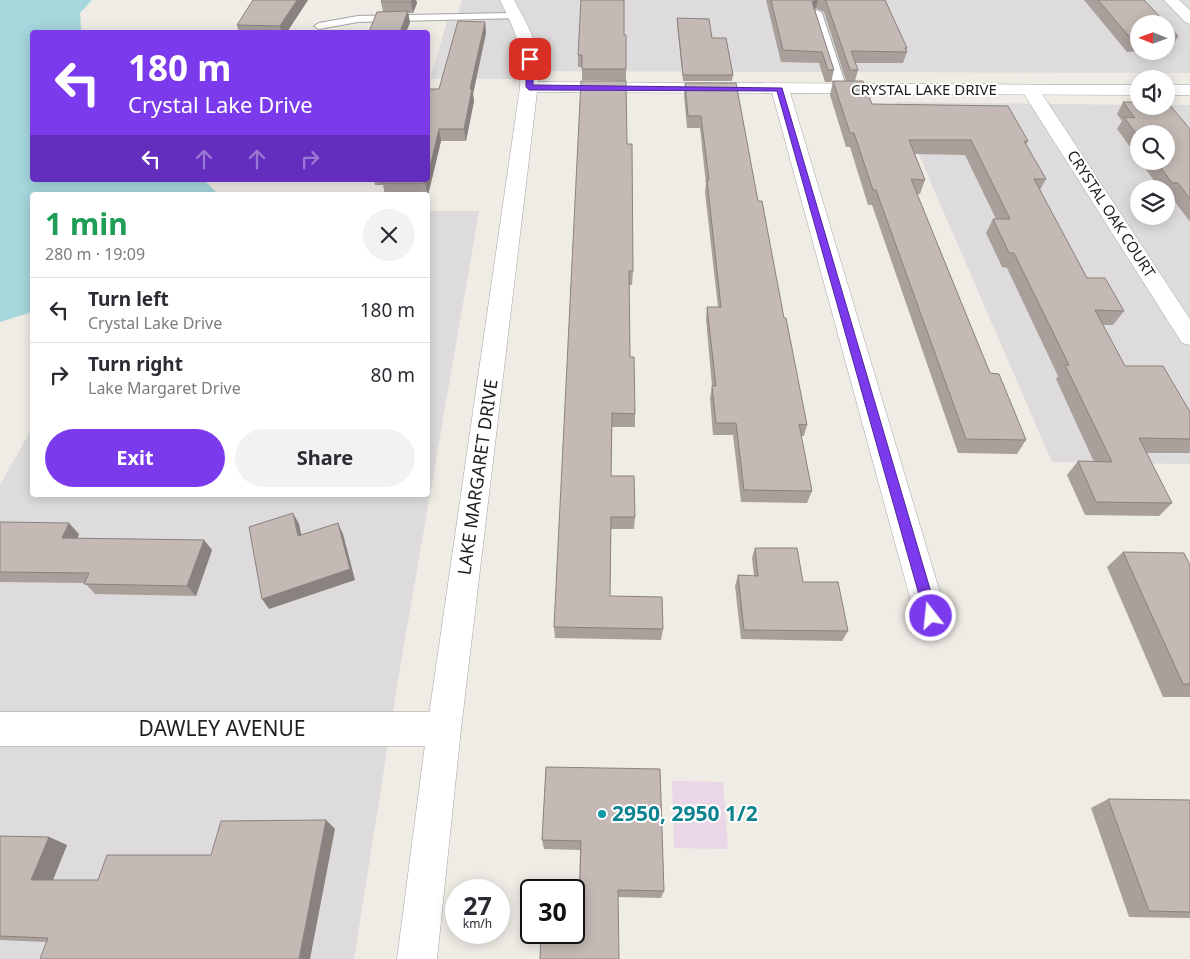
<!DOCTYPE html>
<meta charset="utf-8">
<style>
body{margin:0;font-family:"Noto Sans",sans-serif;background:#f2f2f3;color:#2b2b33;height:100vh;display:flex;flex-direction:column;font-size:19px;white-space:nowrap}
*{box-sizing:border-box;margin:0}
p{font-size:16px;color:#7c7c81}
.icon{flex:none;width:28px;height:28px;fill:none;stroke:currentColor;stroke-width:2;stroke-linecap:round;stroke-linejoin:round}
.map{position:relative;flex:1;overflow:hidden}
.sheet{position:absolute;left:30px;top:192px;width:400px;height:305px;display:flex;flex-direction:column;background:#fff;border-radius:5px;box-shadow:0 2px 12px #0003}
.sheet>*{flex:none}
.top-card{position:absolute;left:30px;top:30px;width:400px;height:152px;border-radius:5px;box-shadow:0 2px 12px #0003;background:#7c3aed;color:#fff;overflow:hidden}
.needle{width:32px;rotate:271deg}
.tools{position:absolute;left:1130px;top:15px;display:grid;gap:10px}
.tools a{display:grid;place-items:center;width:45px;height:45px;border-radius:50%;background:#fff;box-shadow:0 2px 12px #0003;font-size:25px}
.speed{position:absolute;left:445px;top:879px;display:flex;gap:10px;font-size:25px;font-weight:700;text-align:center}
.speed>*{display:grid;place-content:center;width:65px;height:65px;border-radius:50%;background:#fff;box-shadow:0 2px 12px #0003;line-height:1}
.speed small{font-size:12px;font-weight:400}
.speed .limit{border:2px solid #111;border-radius:8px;background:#fff;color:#111}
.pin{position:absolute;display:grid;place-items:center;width:42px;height:42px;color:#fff;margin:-21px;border-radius:10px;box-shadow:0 2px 8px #0006}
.me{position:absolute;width:55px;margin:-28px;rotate:344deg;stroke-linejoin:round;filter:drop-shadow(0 0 4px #0008)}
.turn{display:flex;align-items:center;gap:18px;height:105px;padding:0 15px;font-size:22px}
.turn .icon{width:65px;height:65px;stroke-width:2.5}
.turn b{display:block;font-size:35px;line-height:42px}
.lanes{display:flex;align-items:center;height:48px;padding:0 15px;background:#0003;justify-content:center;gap:25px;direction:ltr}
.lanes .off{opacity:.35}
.round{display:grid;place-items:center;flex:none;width:52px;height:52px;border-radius:26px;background:#f2f2f3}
.overview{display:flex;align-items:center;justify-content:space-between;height:85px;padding:0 15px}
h1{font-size:30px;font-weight:700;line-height:38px;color:#1e9e55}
.cta{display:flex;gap:10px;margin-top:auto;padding:10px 15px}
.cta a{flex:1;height:58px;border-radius:30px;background:#7c3aed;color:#fff;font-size:20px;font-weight:700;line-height:58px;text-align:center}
.cta a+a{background:#f2f2f3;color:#2b2b33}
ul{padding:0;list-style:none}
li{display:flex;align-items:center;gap:15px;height:65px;padding:0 15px;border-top:1px solid #e1e1e2}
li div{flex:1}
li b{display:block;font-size:19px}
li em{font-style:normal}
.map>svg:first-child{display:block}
.residential{fill:#dddbdc;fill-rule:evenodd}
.industrial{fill:#e9d6e7}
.water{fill:#a5d7dd}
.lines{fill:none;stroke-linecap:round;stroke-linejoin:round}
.service-casing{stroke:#a5a5a5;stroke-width:2}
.minor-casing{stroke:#a5a5a5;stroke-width:1}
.tertiary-casing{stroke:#a5a5a5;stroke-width:1}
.service{fill:#fff;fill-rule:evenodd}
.minor{fill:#fff;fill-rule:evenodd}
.tertiary{fill:#fff;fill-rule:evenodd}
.wall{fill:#a99f9b}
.shaded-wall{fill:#89827e}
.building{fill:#c4b9b4;stroke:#89827e}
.route{fill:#7c3aed;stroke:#51269a}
.culture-dot{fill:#0f9aa8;stroke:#fff;stroke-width:2}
.labels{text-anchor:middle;stroke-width:4;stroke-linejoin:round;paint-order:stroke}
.far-street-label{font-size:15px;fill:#1e1e1e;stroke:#fff}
.street-label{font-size:18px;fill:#1e1e1e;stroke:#fff}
.near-street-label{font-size:21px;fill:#1e1e1e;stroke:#fff}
.near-culture-label{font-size:21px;font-weight:bold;fill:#0d838f;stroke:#fff;text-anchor:start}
</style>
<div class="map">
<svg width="1190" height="959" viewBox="0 0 1190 959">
<rect width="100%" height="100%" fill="#efebe5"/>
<g class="residential">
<path d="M462 0H1190V73L529 71 528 79H430L449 15H458ZM1139 24H1166V51H1139Z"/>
<path d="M896 102 1139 105V106L1190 105V464L1052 462ZM1139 134H1166V161H1139ZM1139 189H1166V216H1139Z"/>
<path d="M428 211H479L400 668 354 959H0V485L32 428V495H428Z"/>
</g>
<path class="industrial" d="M672 781 723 782 728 849 674 848Z"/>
<path class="water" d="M0 0H92L80 13 81 29 83 32H32V180H204L219 195H32V312L0 322Z"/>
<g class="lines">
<g class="service-casing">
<g id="service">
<path d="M817 10 822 13 847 89 845 91H837L835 89 812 13Z"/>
<path d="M515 13 520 16 519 18 358 22 319 29 314 26 319 23 358 16Z"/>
</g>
</g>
<g class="minor-casing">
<g id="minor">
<path d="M1164 0H1179L1190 10V24L1185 22Z"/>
<path d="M780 84 786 85 789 89 947 616 942 626 931 630 920 626 915 616 771 89 774 85Z"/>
<path d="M1031 86 1037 87 1040 91 1190 319V345L1182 343 1022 91 1025 87Z"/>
<path d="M0 712H444L456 717 461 729 456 741 444 746H0Z"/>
</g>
</g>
<g class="tertiary-casing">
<g id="tertiary">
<path d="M500 0H514C532 33 539 43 538 82L1139 85V95L537 92 461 729 437 959H397L427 729 520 87C522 45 518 37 500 0Z"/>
<rect x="1166" y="85" width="24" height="10"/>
</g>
</g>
<use href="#service" class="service"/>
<use href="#minor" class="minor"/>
<use href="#tertiary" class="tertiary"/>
</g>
<g class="wall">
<path d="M308 0 287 32H239L237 25Z"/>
<path d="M382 0H416L417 3 413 13H408L410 23 383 12 381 2Z"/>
<path d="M766 0H885L907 48 906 51 907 52 903 63H855L858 70 855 81 872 104 1028 141 1026 145 1046 179 1040 190 1087 278 1124 311 1113 325H1103L1125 366 1190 412V453H1146L1172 503 1159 516 1085 515 1067 475 1078 461 1094 462 1056 379 1058 376 1007 268 1002 267 986 233 993 219H996L965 155 915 154 925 180 920 194H917L990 373 1026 440 1017 454 958 453 872 205H868L850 147H846L830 95 833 81H846L824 12 816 8 815 10 834 70 831 82H825L819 63 781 62Z"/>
<path d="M1084 0H1144L1178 36 1172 48H1166V24H1139V51L1127 52Z"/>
<path d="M677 18 712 38 733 75 732 81H683L677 24Z"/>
<path d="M485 22 486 33 473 94 474 101 466 141H441L428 195H385L383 185H375L374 180H428L439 89Z"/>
<path d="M624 35 626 69V81L582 80V67H578V55Z"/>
<path d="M685 83 758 201 807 425 804 436H801L812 491 807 503 741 502 733 435H713L710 398 712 386 706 319 707 307H718L705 192 706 184 700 128H687L684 95Z"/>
<path d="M1123 102 1190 129V222L1170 195H1166V189H1160L1140 161H1166L1139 134V159L1117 129 1122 121 1117 114Z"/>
<path d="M627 144 633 271 632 285H629L630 357 635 414V427H612L611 476 635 517 634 529H611L610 596 663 629 661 640 555 638 554 627Z"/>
<path d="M0 522 79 534 78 538 204 540 212 550 196 596 95 594 85 583 0 582Z"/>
<path d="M755 548 803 582 848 631 842 641 741 639 735 586 738 575 754 576 752 558Z"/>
<path d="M1123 552 1190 565V697H1163L1107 567Z"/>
<path d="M546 767 664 891 661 898 618 897 579 911 580 850 544 849 542 840Z"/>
<path d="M1108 799 1190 800V918L1129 917 1091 808Z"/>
<path d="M326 820 335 829 46 942 0 940V836L49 837 67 845 53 880H98L211 855Z"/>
</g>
<g class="shaded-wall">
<path d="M297 0H308L287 32H282L280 26Z"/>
<path d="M412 0H416L417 3 413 13 411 2Z"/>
<path d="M815 0H818L816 8 810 14 812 2Z"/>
<path d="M408 11 410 23 406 32H400Z"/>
<path d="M485 22 486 33 473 94 474 101 466 141 464 129 470 89Z"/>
<path d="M439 129 441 141 428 195 425 183 426 180H428V175Z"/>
<path d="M293 513 299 524 304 546 298 536Z"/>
<path d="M69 523 79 534 72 548 62 538Z"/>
<path d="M338 523 343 534 355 580 269 609 262 599Z"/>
<path d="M204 540 212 550 196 596 187 586Z"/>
<path d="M326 820 335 829 310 959H299Z"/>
<path d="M49 837 67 845 50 887 31 880Z"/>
</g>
<g class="building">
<path d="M253 0H297L280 26 237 25Z"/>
<path d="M382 0H412L411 2H381Z"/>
<path d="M581 0H624V35H626V69H582V55H578Z"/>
<path d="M771 0H815L812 2 834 70H828L822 52 783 50Z"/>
<path d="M824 0H885L907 48H905L907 52 851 51 858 70H850L826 1Z"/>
<path d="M1098 0H1144L1178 36 1166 37V24H1139V40L1133 41Z"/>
<path d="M408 11 400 32H369L377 12Z"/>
<path d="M677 18 709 19 712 38H726L733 75H683Z"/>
<path d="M458 21 485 22 470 89H472L464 129H439L428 175V89H439Z"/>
<path d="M581 81H626L627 144H632L633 271H629L630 357H634L635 414 612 413 611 476H634L635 517H611L610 596 662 597 663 629 554 627Z"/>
<path d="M833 81H863L872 104 1008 106 1028 141H1024L1046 179H1034L1087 278H1105L1124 311 1095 310 1125 366H1163L1190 412V439L1139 438 1172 503 1096 502 1078 461 1112 462 1065 365H1069L1014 253H1009L993 219H1010L971 140H909L925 180 911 179 990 373 999 374 1026 440 966 439 876 190H873L854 133H850Z"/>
<path d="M685 83H736L758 201H762L784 318H786L807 425 799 424 812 491 744 490 736 423H716L712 386H716L707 307H721L707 180H709L701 116H688Z"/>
<path d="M1123 102H1139V106H1166V103H1168L1190 129V199L1178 183H1172L1156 161H1166V134H1139V138L1124 117 1135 118Z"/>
<path d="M383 180H426L425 183H382Z"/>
<path d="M293 513 298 536 338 523 350 569 262 599 249 527Z"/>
<path d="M0 522 69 523 62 538 204 540 187 586 84 584 89 573 0 572Z"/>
<path d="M755 548H797L803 582H838L848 631 744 630 738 575 758 576Z"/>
<path d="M1123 552 1184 553 1190 565V684H1183Z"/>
<path d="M546 767 660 769 664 891 618 890 619 959H540L541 932H574V911H579L581 841 542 840Z"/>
<path d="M1108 799 1190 800V912L1149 911Z"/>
<path d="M326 820 299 959H40L48 938 0 936V836L49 837 31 880H98L107 855H211L221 821Z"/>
</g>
<path class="route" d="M530 57 533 59V85L782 88 938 616 936 620 931 622 927 620 925 616 777 91 529 90 526 87V59Z"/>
<circle class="culture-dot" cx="602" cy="814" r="5"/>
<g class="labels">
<g class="far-street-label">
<text x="924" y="95">CRYSTAL LAKE DRIVE</text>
<text transform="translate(1111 214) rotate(57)" y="5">CRYSTAL OAK COURT</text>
</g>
<g class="street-label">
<text transform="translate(478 477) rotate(-82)" y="6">LAKE MARGARET DRIVE</text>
</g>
<g class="near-street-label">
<text x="222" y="736">DAWLEY AVENUE</text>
</g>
<g class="near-culture-label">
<text x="612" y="821">2950, 2950 1/2</text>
</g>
</g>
</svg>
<div class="tools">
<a><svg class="needle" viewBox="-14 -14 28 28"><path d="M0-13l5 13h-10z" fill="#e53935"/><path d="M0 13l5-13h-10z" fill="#7c7c81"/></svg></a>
<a><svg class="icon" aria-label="sound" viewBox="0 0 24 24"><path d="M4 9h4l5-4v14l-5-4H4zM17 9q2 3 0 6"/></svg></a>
<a><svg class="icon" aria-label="search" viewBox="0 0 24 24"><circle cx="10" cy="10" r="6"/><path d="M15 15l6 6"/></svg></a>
<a><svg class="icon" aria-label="layers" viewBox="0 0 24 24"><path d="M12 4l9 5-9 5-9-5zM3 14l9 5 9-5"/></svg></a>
</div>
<div class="speed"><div>27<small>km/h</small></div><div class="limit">30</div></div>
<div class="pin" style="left:530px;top:59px;background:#d93025"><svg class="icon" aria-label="arrive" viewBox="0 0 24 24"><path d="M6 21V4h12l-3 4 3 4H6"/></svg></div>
<svg class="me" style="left:931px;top:616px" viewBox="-20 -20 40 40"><circle r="17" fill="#7c3aed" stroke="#fff" stroke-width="3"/><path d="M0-11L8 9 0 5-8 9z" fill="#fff"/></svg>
<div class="top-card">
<div class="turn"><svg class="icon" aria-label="left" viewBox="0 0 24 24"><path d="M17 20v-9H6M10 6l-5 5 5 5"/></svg><div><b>180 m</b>Crystal Lake Drive</div></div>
<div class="lanes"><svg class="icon" aria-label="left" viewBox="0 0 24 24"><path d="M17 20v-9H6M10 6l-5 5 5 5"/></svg><svg class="icon off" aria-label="ahead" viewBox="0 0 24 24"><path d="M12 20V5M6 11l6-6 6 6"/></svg><svg class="icon off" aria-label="ahead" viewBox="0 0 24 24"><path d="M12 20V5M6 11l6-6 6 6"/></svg><svg class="icon off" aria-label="right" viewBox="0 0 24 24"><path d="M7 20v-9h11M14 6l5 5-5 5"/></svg></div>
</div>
<section class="sheet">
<div class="overview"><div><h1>1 min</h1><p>280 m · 19:09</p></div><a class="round"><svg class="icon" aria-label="close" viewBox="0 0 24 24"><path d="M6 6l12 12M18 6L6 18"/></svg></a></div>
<ul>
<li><svg class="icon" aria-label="left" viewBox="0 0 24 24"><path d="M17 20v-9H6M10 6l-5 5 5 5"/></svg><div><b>Turn left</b><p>Crystal Lake Drive</p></div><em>180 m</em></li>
<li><svg class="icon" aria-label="right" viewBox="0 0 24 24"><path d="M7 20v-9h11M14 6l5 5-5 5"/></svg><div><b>Turn right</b><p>Lake Margaret Drive</p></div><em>80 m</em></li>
</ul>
<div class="cta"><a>Exit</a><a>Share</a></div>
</section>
</div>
